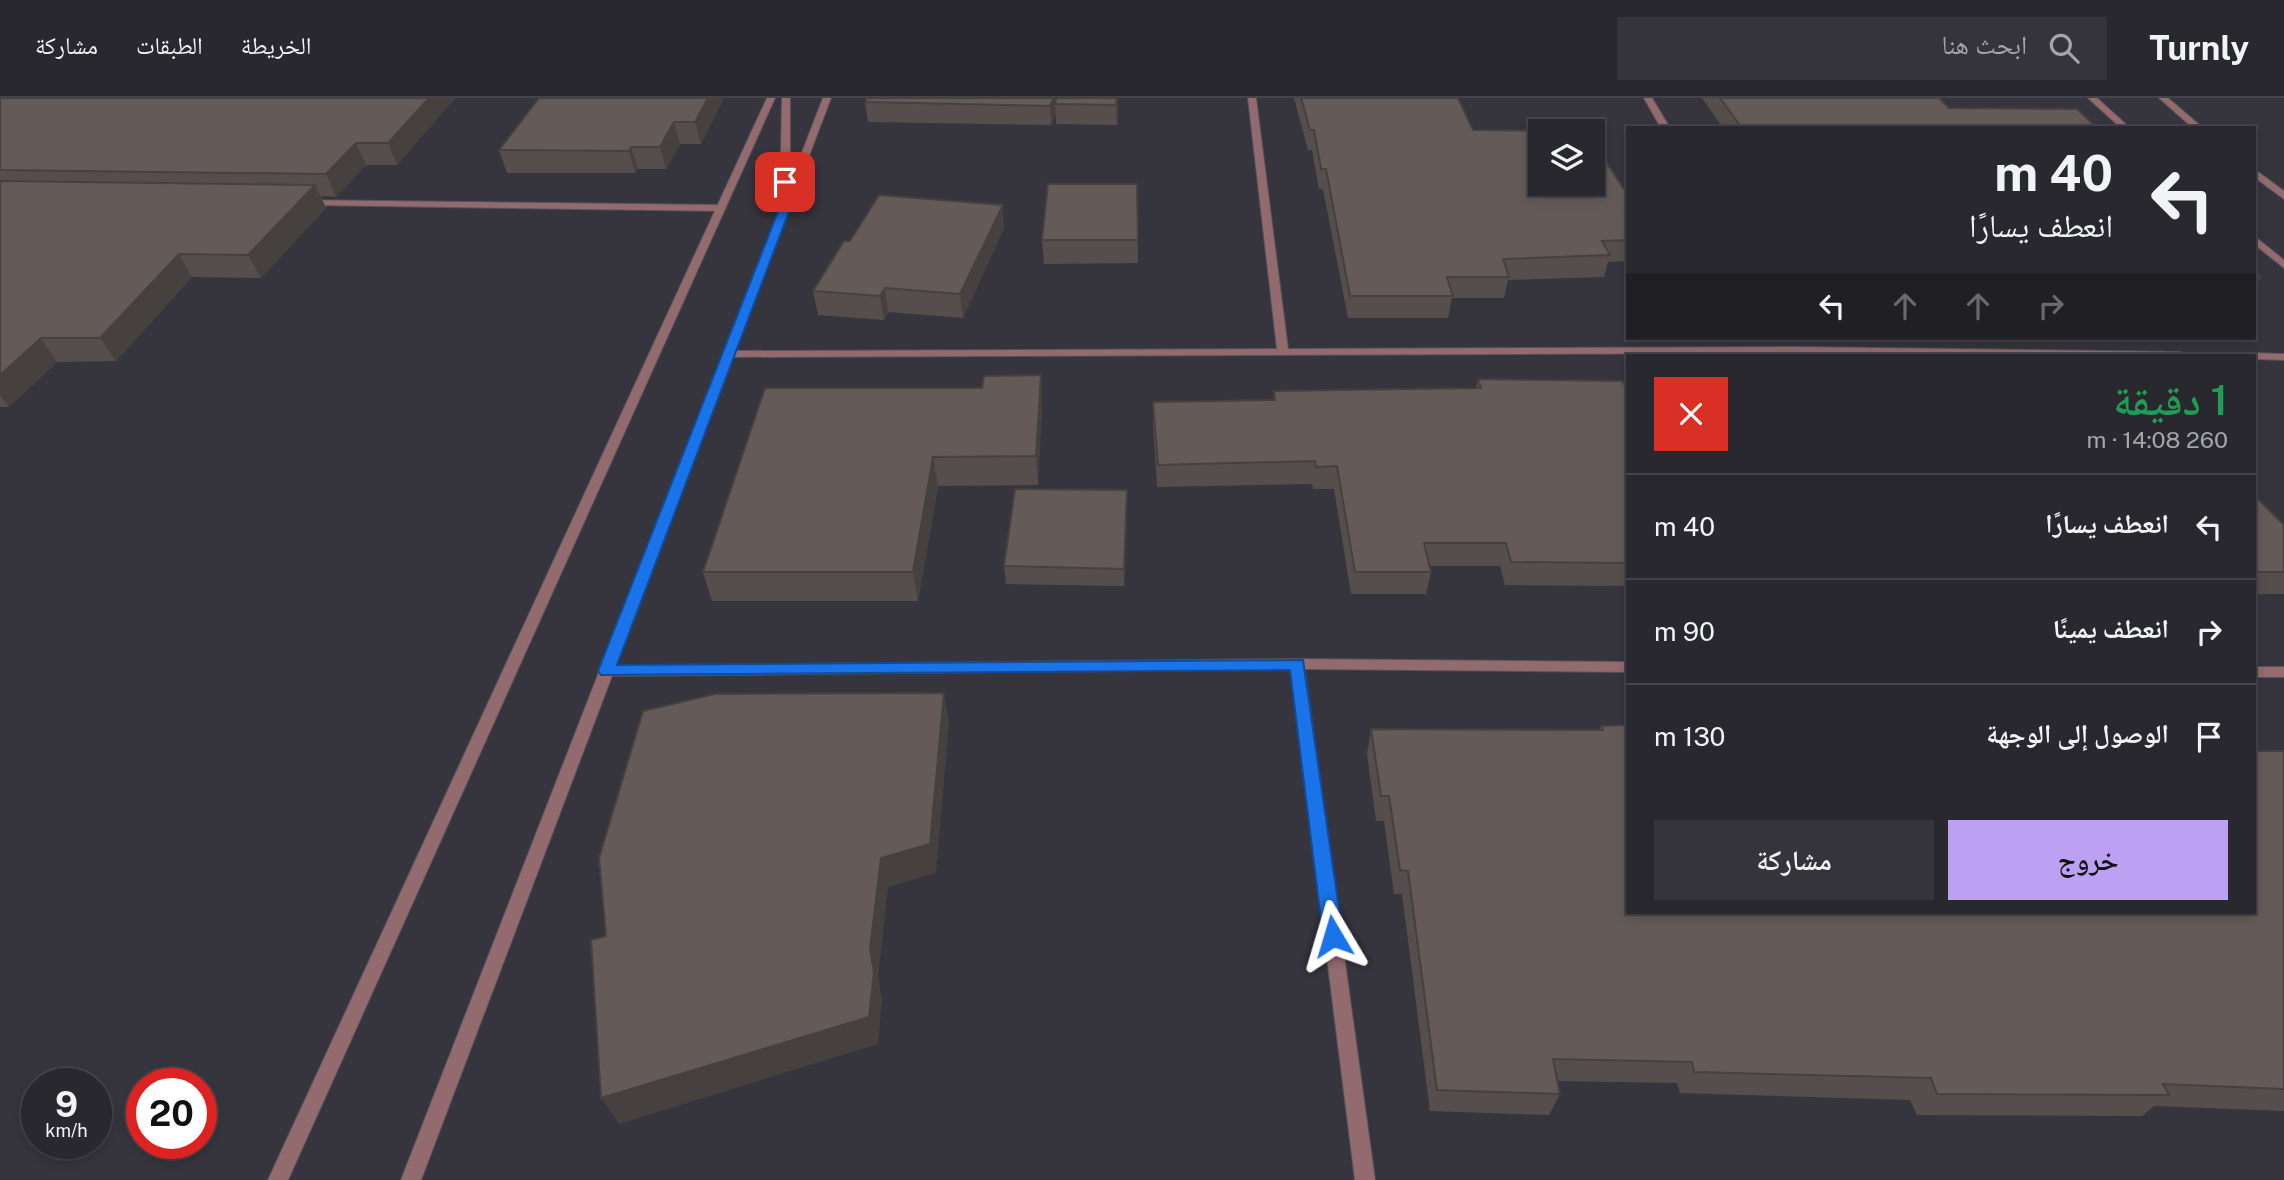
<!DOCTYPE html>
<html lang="ar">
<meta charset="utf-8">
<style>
body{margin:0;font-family:"Public Sans","Noto Naskh Arabic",sans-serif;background:#34343a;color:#f1f3f6;direction:rtl;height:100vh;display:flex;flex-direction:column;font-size:26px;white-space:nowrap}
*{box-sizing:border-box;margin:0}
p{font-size:23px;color:#a5a6aa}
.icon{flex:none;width:38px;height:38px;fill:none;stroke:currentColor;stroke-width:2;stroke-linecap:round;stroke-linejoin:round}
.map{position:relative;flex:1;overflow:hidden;direction:ltr}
.panel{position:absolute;left:1626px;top:256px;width:630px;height:560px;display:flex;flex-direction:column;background:#28282e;border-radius:0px;box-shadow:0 4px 10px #0003,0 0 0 2px #44444a;direction:rtl}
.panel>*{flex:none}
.hud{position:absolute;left:1626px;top:28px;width:630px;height:214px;border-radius:0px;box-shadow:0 4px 10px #0003,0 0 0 2px #44444a;direction:rtl;background:#28282e;color:#f1f3f6;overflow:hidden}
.controls{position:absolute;left:1528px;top:21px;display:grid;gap:14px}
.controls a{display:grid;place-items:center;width:77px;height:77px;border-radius:0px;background:#28282e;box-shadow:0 4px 10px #0003,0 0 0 2px #44444a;font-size:35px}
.speed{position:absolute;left:21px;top:970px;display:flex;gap:14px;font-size:35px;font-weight:700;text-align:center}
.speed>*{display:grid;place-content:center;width:91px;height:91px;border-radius:50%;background:#28282e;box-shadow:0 4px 10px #0003,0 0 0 2px #44444a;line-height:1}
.speed small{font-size:18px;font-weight:400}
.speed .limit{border:10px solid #d22;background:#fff;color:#111}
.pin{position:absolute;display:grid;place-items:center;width:60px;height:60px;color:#fff;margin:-30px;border-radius:14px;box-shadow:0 4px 10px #0006}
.me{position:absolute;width:77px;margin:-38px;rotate:353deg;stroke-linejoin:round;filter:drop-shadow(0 0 5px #0008)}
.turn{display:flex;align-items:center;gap:24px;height:147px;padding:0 28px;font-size:32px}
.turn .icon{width:91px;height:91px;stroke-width:2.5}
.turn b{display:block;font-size:49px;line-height:60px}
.lanes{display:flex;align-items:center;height:66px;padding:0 28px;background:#0003;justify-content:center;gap:35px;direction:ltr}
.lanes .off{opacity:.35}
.round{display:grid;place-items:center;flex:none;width:74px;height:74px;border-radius:0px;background:#34343a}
.overview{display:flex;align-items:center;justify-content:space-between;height:119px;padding:0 28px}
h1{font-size:42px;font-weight:600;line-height:52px;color:#1e9e55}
.primary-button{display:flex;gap:14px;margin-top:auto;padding:14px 28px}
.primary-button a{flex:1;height:80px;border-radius:0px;background:#bca0f2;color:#111;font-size:28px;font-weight:600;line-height:80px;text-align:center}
.primary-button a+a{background:#34343a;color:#f1f3f6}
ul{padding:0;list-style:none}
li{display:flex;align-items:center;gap:21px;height:105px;padding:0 28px;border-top:2px solid #44444a}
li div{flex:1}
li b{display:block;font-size:26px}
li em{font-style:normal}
header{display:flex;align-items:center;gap:42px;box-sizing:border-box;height:98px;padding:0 35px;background:#28282e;border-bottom:2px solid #44444a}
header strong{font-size:33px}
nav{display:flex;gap:38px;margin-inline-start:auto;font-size:24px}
.search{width:490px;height:63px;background:#34343a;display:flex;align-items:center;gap:18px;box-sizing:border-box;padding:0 24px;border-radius:0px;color:#a5a6aa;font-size:26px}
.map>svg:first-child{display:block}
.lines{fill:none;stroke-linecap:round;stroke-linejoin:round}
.service-casing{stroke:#54535a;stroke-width:2}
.minor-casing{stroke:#54535a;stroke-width:2}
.tertiary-casing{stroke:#54535a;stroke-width:2}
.service{fill:#936a6e;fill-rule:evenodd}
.minor{fill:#936a6e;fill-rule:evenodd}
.tertiary{fill:#936a6e;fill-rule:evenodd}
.wall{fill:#564e4d}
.shaded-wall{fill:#46403e}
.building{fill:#645b59;stroke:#46403e;stroke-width:2}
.route{fill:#1a73e8;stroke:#114b97;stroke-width:2}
</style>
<header>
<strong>Turnly</strong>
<div class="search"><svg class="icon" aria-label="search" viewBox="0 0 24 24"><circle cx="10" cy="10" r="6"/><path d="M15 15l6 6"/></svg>ابحث هنا</div>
<nav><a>الخريطة</a><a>الطبقات</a><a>مشاركة</a></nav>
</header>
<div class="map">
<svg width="2284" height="1082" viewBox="0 0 2284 1082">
<rect width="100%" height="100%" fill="#36353d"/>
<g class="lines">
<g class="service-casing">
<path id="service" d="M1297 561 1304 566 1375 1082H1355L1290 566Z"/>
</g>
<g class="minor-casing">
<g id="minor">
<path d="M1248 0H1256L1288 251 1802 249 2180 254 2186 257 1802 255 729 259 723 256 729 253 1277 251Z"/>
<path d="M1644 0H1652L1670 30H1661Z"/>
<path d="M303 102 721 107 726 110 721 113 306 107 303 106Z"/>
<path d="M2254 255 2284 256V262L2254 261V257H2249Z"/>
<path d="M1297 561 1628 564V574L1297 571 606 578 601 577 599 573 601 569 606 568Z"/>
<rect x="2254" y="569" width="30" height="10"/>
</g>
</g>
<g class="tertiary-casing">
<g id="tertiary">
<path d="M767 0H775L288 1082H268Z"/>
<path d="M782 0H790V85L823 0H831L421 1082H401L783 102 780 100Z"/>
<path d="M2088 0H2097L2130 30H2121Z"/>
<path d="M2159 0H2168L2203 30H2193Z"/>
<path d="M2254 71 2284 93V101L2254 79Z"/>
<path d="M2254 138 2284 162V170L2254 146Z"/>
</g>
</g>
<use href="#service" class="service"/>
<use href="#minor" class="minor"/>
<use href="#tertiary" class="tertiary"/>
</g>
<g class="wall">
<path d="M0 0H455L397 67H366L336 99 321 98 326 110 261 180 192 179 116 263 57 264 9 309H0Z"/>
<path d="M724 0 701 46H680L666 71H638L635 75H507L499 52Z"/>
<path d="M1118 0 1117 27 1056 26V17L1051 27 868 24 865 4Z"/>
<path d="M1294 0H1458L1473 32 1628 97V163L1608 164 1604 179 1508 182 1504 200H1452L1448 220H1348L1323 91H1319L1312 52H1308Z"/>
<path d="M1702 0H1939L1949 10 2097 30H1723Z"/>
<path d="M1137 86 1138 165 1044 166 1042 142Z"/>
<path d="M1004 130 963 220 888 214 884 222 818 217 813 193 850 143Z"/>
<path d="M2254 173 2261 179 2254 189Z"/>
<path d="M1478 281 1628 291V488L1505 487 1500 468H1429L1431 474 1426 496H1351L1334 391H1313L1312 386 1157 389 1153 326V304L1273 302 1274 293 1476 290Z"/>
<path d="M1042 306 1038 387 938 388 918 503H712L703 474Z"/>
<path d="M1127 392 1124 488 1006 486 1004 468Z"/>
<path d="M2254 397 2284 427V496H2254Z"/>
<path d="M1628 627V814L2284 653V1013L2154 1008 2142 1018 1917 1017 1910 1002 1680 995 1677 985 1557 983 1560 996 1549 1017 1430 1013 1402 796H1394L1384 723H1376L1367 656 1371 631 1599 632 1601 628Z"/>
</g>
<g class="shaded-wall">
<path d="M429 0H455L397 67 388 45Z"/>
<path d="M708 0H724L701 46 695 24Z"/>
<path d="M1054 0H1057L1055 6 1056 17 1051 27 1050 8Z"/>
<path d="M1117 0H1118L1117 27 1116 7Z"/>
<path d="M674 24 680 46 666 71 660 49Z"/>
<path d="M356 45 366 67 336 99 326 76Z"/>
<path d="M631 49 638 71 635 75 629 53Z"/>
<path d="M315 87 326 110 261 180 248 157Z"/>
<path d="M1003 107 1004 130 963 220 960 196Z"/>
<path d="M179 156 192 179 116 263 100 240Z"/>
<path d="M885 190 888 214 884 222 880 198Z"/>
<path d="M41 240 57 264 9 309 0 297V277Z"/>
<path d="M1041 277 1042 306 1038 387 1036 358Z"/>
<path d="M933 359 938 388 918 503 913 474Z"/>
<path d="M1127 392V410L1124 488V471Z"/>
<path d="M944 595 949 626 936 775 888 789 878 879 882 902 878 946 619 1026 601 1000 870 851 881 760Z"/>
</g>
<g class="building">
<path d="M0 0H429L388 45H356L326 76 0 72Z"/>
<path d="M539 0H708L695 24H674L660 49H631L629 53 499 52Z"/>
<path d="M867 0H1054L1050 8 865 4Z"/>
<path d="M1056 0H1117L1116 7 1055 6Z"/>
<path d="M1301 0H1458L1473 32 1586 33H1540V86H1592V43L1628 97V118H1625L1628 122V142L1602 143 1610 157 1503 161 1509 179H1447L1453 198H1350L1326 71H1321L1314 32H1310Z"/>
<path d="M1720 0H1939L1949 10 2077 11 2097 30H1742Z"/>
<path d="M0 83 315 87 248 157 179 156 100 240H41L0 277Z"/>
<path d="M1048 86H1137L1138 142H1042Z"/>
<path d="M879 97 1003 107 960 196 885 190 880 198 813 193 844 143H850Z"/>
<path d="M2254 173 2261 179H2254Z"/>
<path d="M1041 277 1036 358 933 359 913 474H703L765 290H982L984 278Z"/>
<path d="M1478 281 1623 283 1626 291H1628V465L1511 464 1506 445H1424L1431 474H1355L1337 368 1316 369 1315 363 1158 367 1153 304 1275 302 1274 293 1481 290Z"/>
<path d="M1015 391 1127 392 1124 471 1004 468Z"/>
<path d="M2254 397 2284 427V474H2254Z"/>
<path d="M944 595 930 746 881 760 870 851 874 874 869 919 601 1000 591 842 606 838 599 760 643 613 715 596Z"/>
<path d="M1628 627V814H2254V653H2284V991L2163 986 2169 997 1937 996 1931 980 1694 974 1692 964 1553 961 1560 996 1437 992 1408 773 1400 772 1389 698H1381L1371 631 1603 632 1601 628Z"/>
</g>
<path class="route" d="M785 80 790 84V111L617 567 1303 562 1343 838 1340 844 1333 846 1326 844 1323 838 1290 572 601 577 598 573 779 111 780 84Z"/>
</svg>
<div class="controls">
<a><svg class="icon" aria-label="layers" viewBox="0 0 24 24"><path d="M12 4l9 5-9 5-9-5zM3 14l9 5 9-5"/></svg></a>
</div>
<div class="speed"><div>9<small>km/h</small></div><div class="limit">20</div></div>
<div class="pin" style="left:785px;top:84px;background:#d93025"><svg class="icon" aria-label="arrive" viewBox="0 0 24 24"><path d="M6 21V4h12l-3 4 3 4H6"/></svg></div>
<svg class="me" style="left:1333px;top:838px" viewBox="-20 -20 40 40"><path d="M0-17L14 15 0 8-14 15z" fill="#1a73e8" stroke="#fff" stroke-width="4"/></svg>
<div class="hud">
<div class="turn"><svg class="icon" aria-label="left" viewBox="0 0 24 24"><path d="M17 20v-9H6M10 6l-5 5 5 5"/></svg><div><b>40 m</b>انعطف يسارًا</div></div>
<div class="lanes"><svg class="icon" aria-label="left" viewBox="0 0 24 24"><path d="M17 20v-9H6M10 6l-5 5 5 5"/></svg><svg class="icon off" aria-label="ahead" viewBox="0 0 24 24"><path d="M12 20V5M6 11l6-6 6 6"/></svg><svg class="icon off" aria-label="ahead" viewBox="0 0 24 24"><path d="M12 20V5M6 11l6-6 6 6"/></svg><svg class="icon off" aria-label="right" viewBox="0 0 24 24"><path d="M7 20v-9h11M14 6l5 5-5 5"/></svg></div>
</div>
<section class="panel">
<div class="overview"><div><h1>1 دقيقة</h1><p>260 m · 14:08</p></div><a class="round" style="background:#d93025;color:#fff"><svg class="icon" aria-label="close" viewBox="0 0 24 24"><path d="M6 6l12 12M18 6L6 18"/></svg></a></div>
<ul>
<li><svg class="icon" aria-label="left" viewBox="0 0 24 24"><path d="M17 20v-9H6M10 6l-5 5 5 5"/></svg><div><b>انعطف يسارًا</b></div><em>40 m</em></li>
<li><svg class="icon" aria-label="right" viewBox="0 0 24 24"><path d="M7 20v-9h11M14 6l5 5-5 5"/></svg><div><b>انعطف يمينًا</b></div><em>90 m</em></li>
<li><svg class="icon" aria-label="arrive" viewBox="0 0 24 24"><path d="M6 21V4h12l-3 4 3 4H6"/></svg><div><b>الوصول إلى الوجهة</b></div><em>130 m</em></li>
</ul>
<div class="primary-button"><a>خروج</a><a>مشاركة</a></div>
</section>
</div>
